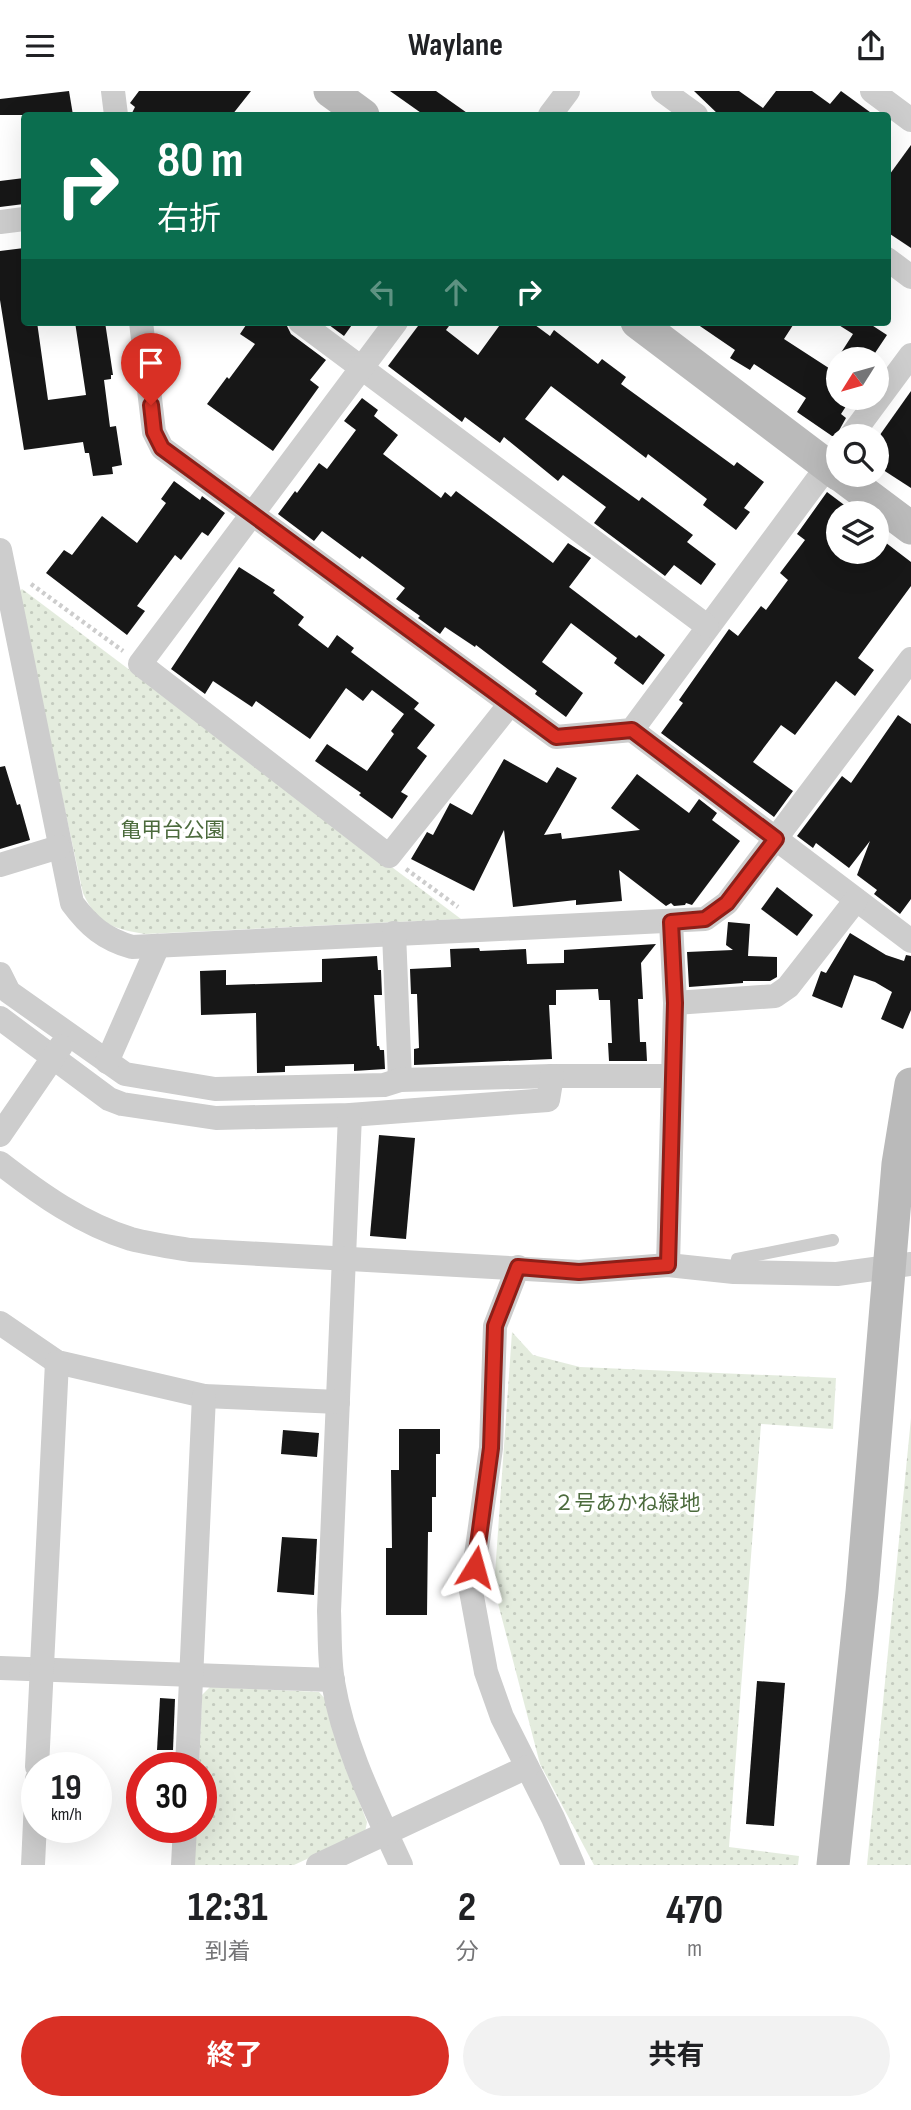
<!DOCTYPE html>
<html lang="ja">
<meta charset="utf-8">
<style>
body{margin:0;font-family:"Sofia Sans Condensed","Noto Sans JP",sans-serif;background:#f2f2f2;color:#202124;height:100vh;display:flex;flex-direction:column;font-size:26px;white-space:nowrap}
*{box-sizing:border-box;margin:0}
p{font-size:23px;color:#757577}
.icon{flex:none;width:38px;height:38px;fill:none;stroke:currentColor;stroke-width:2;stroke-linecap:round;stroke-linejoin:round}
.map{position:relative;height:1774px;overflow:hidden}
.details{display:flex;flex-direction:column;background:#fff;flex:1}
.details>*{flex:none}
.top-card{position:absolute;left:21px;top:21px;width:870px;height:214px;border-radius:7px;box-shadow:0 7px 28px #0002;background:#0b6e4f;color:#fff;overflow:hidden}
.needle{width:46px;rotate:233deg}
.tools{position:absolute;left:826px;top:256px;display:grid;gap:14px}
.tools a{display:grid;place-items:center;width:63px;height:63px;border-radius:50%;background:#fff;box-shadow:0 7px 28px #0002;font-size:35px}
.speed{position:absolute;left:21px;top:1661px;display:flex;gap:14px;font-size:35px;font-weight:700;text-align:center}
.speed>*{display:grid;place-content:center;width:91px;height:91px;border-radius:50%;background:#fff;box-shadow:0 7px 28px #0002;line-height:1}
.speed small{font-size:18px;font-weight:400}
.speed .limit{border:10px solid #d22;background:#fff;color:#111}
.pin{position:absolute;display:grid;place-items:center;width:60px;height:60px;color:#fff;margin:-72px -30px;border-radius:50% 50% 50% 0;rotate:-45deg;box-shadow:0 0 7px #0007}
.pin .icon{rotate:45deg}
.me{position:absolute;width:77px;margin:-38px;rotate:8deg;stroke-linejoin:round;filter:drop-shadow(0 0 5px #0008)}
.turn{display:flex;align-items:center;gap:24px;height:147px;padding:0 21px;font-size:32px}
.turn .icon{width:91px;height:91px;stroke-width:2.5}
.turn b{display:block;font-size:49px;line-height:60px}
.lanes{display:flex;align-items:center;height:66px;padding:0 21px;background:#0003;justify-content:center;gap:35px;direction:ltr}
.lanes .off{opacity:.35}
.eta{display:flex;justify-content:space-evenly;align-items:center;height:119px;text-align:center}
.eta b{font-size:42px;font-weight:700;line-height:49px}
.primary-button{display:flex;gap:14px;margin-top:auto;padding:14px 21px}
.primary-button a{flex:1;height:80px;border-radius:42px;background:#d93025;color:#fff;font-size:28px;font-weight:700;line-height:80px;text-align:center}
.primary-button a+a{background:#f2f2f2;color:#202124}
header{display:flex;justify-content:space-between;align-items:center;height:91px;padding:0 21px;background:#fff;font-size:32px;font-weight:700}
.map>svg:first-child{display:block}
.park{fill:url(#park-dots)}
.building{fill:#171717}
.lines{fill:none;stroke-linecap:round;stroke-linejoin:round}
.path{stroke:#cdcdcd;stroke-width:4.5;stroke-dasharray:3.5 3.5;stroke-linecap:butt}
.lane{stroke:#cdcdcd;stroke-width:12}
.street{stroke:#cdcdcd;stroke-width:24}
.secondary{stroke:#bababa;stroke-width:33}
.route-casing{stroke:#8d1f18;stroke-width:18}
.route{stroke:#d93025;stroke-width:12}
.labels{text-anchor:middle;stroke-width:7;stroke-linejoin:round;paint-order:stroke}
.park-label{font-size:21px;fill:#4c6b3d;stroke:#fff}
</style>
<header><svg class="icon" aria-label="menu" viewBox="0 0 24 24"><path d="M4 6h16M4 12h16M4 18h16"/></svg>Waylane<svg class="icon" aria-label="share" viewBox="0 0 24 24"><path d="M12 15V3M7 8l5-5 5 5M5 13v7h14v-7"/></svg></header>
<div class="map">
<svg width="911" height="1774" viewBox="0 0 911 1774">
<defs>
<pattern id="park-dots" width="8" height="8" patternUnits="userSpaceOnUse" patternTransform="scale(1.75)"><rect width="8" height="8" fill="#e4ecde"/><path d="M2 2h.1M6 6h.1" fill="none" stroke="#c4cbbf" stroke-width="1.8" stroke-linecap="round"/></pattern>
</defs>
<rect width="100%" height="100%" fill="#fff"/>
<g class="park">
<path d="M22 498 461 828 145 843C113 838 97 833 83 802L18 502Z"/>
<path d="M512 1241 533 1264 580 1276 836 1287 833 1338 761 1333 729 1756 799 1765 798 1774H594L540 1673 494 1497Z"/>
<path d="M911 1327V1774H867Z"/>
<path d="M210 1596 319 1601 326 1609 343 1668 367 1731 365 1741 294 1774H194L196 1736H201V1676H199L202 1604Z"/>
</g>
<g class="building">
<path d="M69 0 73 24H0V8Z"/>
<path d="M139 0H251L232 24H131L135 16 130 12Z"/>
<path d="M390 0H436L470 24H424Z"/>
<path d="M694 0H739L763 17 776 0H812L830 13 841 0 874 24H719Z"/>
<path d="M911 54V157L887 141V87Z"/>
<path d="M24 87V113L0 116V90Z"/>
<path d="M24 157V231H37L48 309 86 304 75 231H105L113 284H111V288L104 289 110 336 116 335 122 374 112 376 113 383 93 385 89 362H85L83 351 24 359 0 209V160Z"/>
<path d="M248 231H285L291 243 326 269 310 289 319 296 273 360 207 313 227 286 229 288 255 253 240 243Z"/>
<path d="M325 231H354L344 245Z"/>
<path d="M421 231H452L446 239 478 264 502 231H531L550 245 554 239 598 273 602 268 626 286 621 293 734 375 737 371 764 391 744 417 750 421 736 439 703 414 707 408 648 363 646 367 551 295 525 328 639 410 642 406 693 444 687 451 716 473 701 494 674 474 665 485 594 432 606 416 563 384 558 390 504 346 500 352 465 326 462 331 388 275Z"/>
<path d="M694 231H795L784 248 838 283V306H852L841 323 846 327 836 345H832L797 321 806 307 754 273 750 279 730 267 735 259Z"/>
<path d="M834 231H867L887 244 871 268H837L853 243Z"/>
<path d="M911 300V397L877 375V348Z"/>
<path d="M362 307 378 319 374 325 398 344 383 363 441 407 445 401 451 406 456 400 553 472 568 452 591 467 569 496 636 547 639 544 665 564 643 594 614 572 617 567 571 532 542 571 583 602 566 626 535 603 537 600 476 554 475 556 445 536 440 543 418 527 420 525 396 508 405 497 362 465 360 468 322 440 314 450 278 423 295 400 297 402 319 372 327 378 356 339 344 330Z"/>
<path d="M174 390 200 409 202 405 225 422 208 445 202 441 181 469 175 464 137 515 145 520 127 544 46 482 64 459 72 464 102 425 137 452 166 412 161 408Z"/>
<path d="M827 401 855 422H838V460H877V445L911 471V495L858 567 874 579 855 605 836 590 795 644 781 634 753 671 793 700 774 726 661 642 683 612 679 609 729 538 738 545 761 515 766 519 788 489 780 482 805 449 797 443Z"/>
<path d="M239 476 275 499 273 502 304 526 298 534 328 557 337 544 354 557 351 561 419 612 414 618 435 634 417 657 427 665 401 701 408 705 392 728 359 704 361 702 315 670 327 653 367 680 394 643 391 640 404 623 372 599 363 610 346 597 310 648 256 610 252 616 213 590 205 603 171 578Z"/>
<path d="M898 624 911 633V808L900 823 874 803 877 799 857 784 870 750 849 777 816 752 813 757 797 745 842 685 851 692Z"/>
<path d="M504 668 547 692 557 676 577 687 544 744 561 742 562 748 640 739 611 717 637 683 689 722 699 708 717 722 712 729 740 750 692 814 686 812 685 814 674 815 671 812 666 815 619 779 622 810 576 814V809L513 816 504 739 474 800 411 768 427 741 433 744 450 712 472 724Z"/>
<path d="M5 675 17 714 20 713 30 749 0 758V676Z"/>
<path d="M777 796 813 824 797 845 761 818Z"/>
<path d="M728 831 750 833 748 865 777 866V886L770 890H743V892L689 896 687 861 733 859 726 854Z"/>
<path d="M850 842 886 864 904 870 906 864 911 865V919L903 938 881 928 892 901 875 891 854 884 842 917 812 905 821 880 826 882Z"/>
<path d="M656 853 641 872 643 908H638L640 951H646L647 970H609L608 952H612L610 909H599L598 898 556 899V914H549L552 968 414 974V958L419 957 417 903H411L410 878 451 876 450 858 479 857 480 860 526 858 527 873 564 872V859Z"/>
<path d="M377 865 378 879H381L382 904H374L377 955H379L380 959H384L385 978 354 980V973L285 975V981L257 982 256 922 201 924 200 880 226 879V894L322 891V868Z"/>
<path d="M379 1044 415 1047 406 1148 370 1145Z"/>
<path d="M399 1338H440V1363H436V1406H432V1441H428L427 1524H386V1457H392L391 1379H399Z"/>
<path d="M283 1339 319 1342 317 1366 281 1363Z"/>
<path d="M282 1446 317 1448 314 1504 277 1501Z"/>
<path d="M757 1590 785 1592 774 1735 746 1733Z"/>
<path d="M160 1607 175 1608 173 1659H157Z"/>
</g>
<g class="lines">
<g class="path">
<path d="M31 493 123 560"/>
<path d="M406 778 458 816"/>
</g>
<path class="lane" d="M734 1181 737 1168 833 1149"/>
<g class="street">
<path d="M113 0 116 24"/>
<path d="M663 0 696 24"/>
<path d="M872 0 911 29"/>
<path d="M550 24 568 0"/>
<path d="M0 131 24 128"/>
<path d="M887 168 911 186"/>
<path d="M141 231 154 341 162 357 556 646 632 639 838 361"/>
<path d="M300 231 707 535"/>
<path d="M396 231 140 573 389 765 510 613"/>
<path d="M851 345 911 264"/>
<path d="M0 459 72 812C89 835 104 848 132 856L705 828 727 812 911 568"/>
<path d="M632 639 911 850"/>
<path d="M0 774 59 756"/>
<path d="M394 842 400 989"/>
<path d="M0 883 9 901 125 983 215 998 384 994 400 989 552 985H673"/>
<path d="M675 912 775 905 788 896 856 809"/>
<path d="M0 927 109 1008 122 1013 216 1027 350 1024 548 1009 552 985"/>
<path d="M107 971 158 855"/>
<path d="M350 1024 329 1520C330 1543 329 1568 333 1591 344 1656 374 1715 401 1774"/>
<path d="M0 1044 61 955"/>
<path d="M0 1072C40 1103 82 1133 131 1148 150 1153 171 1156 190 1159L579 1181 668 1174 734 1181 837 1183 911 1173"/>
<path d="M668 1174 675 912 671 831"/>
<path d="M518 1176 495 1235 491 1357 471 1500 486 1581 502 1626 553 1727 573 1774"/>
<path d="M0 1232 57 1271 204 1305 338 1311"/>
<path d="M0 1577 333 1589"/>
<path d="M37 1676 57 1271"/>
<path d="M187 1676 204 1305"/>
<path d="M33 1774 37 1688"/>
<path d="M183 1774 185 1736"/>
<path d="M318 1774 527 1676"/>
</g>
<g class="secondary">
<path d="M330 0 363 24"/>
<path d="M637 231 838 383"/>
<path d="M839 383 911 437"/>
<path d="M833 1774 862 1501 898 1073 911 993"/>
</g>
</g>
<g class="lines">
<g class="route-casing">
<path id="route" d="M151 314 154 341 162 357 556 646 632 639 776 748 727 812 705 828 671 831 675 912 668 1174 579 1181 518 1176 495 1235 491 1357 475 1476"/>
</g>
<use href="#route" class="route"/>
</g>
<g class="labels">
<g class="park-label">
<text x="173" y="746">亀甲台公園</text>
<text x="627" y="1419">２号あかね緑地</text>
</g>
</g>
</svg>
<div class="tools">
<a><svg class="needle" viewBox="-14 -14 28 28"><path d="M0-13l5 13h-10z" fill="#e53935"/><path d="M0 13l5-13h-10z" fill="#757577"/></svg></a>
<a><svg class="icon" aria-label="search" viewBox="0 0 24 24"><circle cx="10" cy="10" r="6"/><path d="M15 15l6 6"/></svg></a>
<a><svg class="icon" aria-label="layers" viewBox="0 0 24 24"><path d="M12 4l9 5-9 5-9-5zM3 14l9 5 9-5"/></svg></a>
</div>
<div class="speed"><div>19<small>km/h</small></div><div class="limit">30</div></div>
<div class="pin" style="left:151px;top:314px;background:#d93025"><svg class="icon" aria-label="arrive" viewBox="0 0 24 24"><path d="M6 21V4h12l-3 4 3 4H6"/></svg></div>
<svg class="me" style="left:475px;top:1476px" viewBox="-20 -20 40 40"><path d="M0-17L14 15 0 8-14 15z" fill="#d93025" stroke="#fff" stroke-width="4"/></svg>
<div class="top-card">
<div class="turn"><svg class="icon" aria-label="right" viewBox="0 0 24 24"><path d="M7 20v-9h11M14 6l5 5-5 5"/></svg><div><b>80 m</b>右折</div></div>
<div class="lanes"><svg class="icon off" aria-label="left" viewBox="0 0 24 24"><path d="M17 20v-9H6M10 6l-5 5 5 5"/></svg><svg class="icon off" aria-label="ahead" viewBox="0 0 24 24"><path d="M12 20V5M6 11l6-6 6 6"/></svg><svg class="icon" aria-label="right" viewBox="0 0 24 24"><path d="M7 20v-9h11M14 6l5 5-5 5"/></svg></div>
</div>
</div>
<section class="details">
<div class="eta">
<div><b>12:31</b><p>到着</p></div>
<div><b>2</b><p>分</p></div>
<div><b>470</b><p>m</p></div>
</div>
<div class="primary-button"><a>終了</a><a>共有</a></div>
</section>
